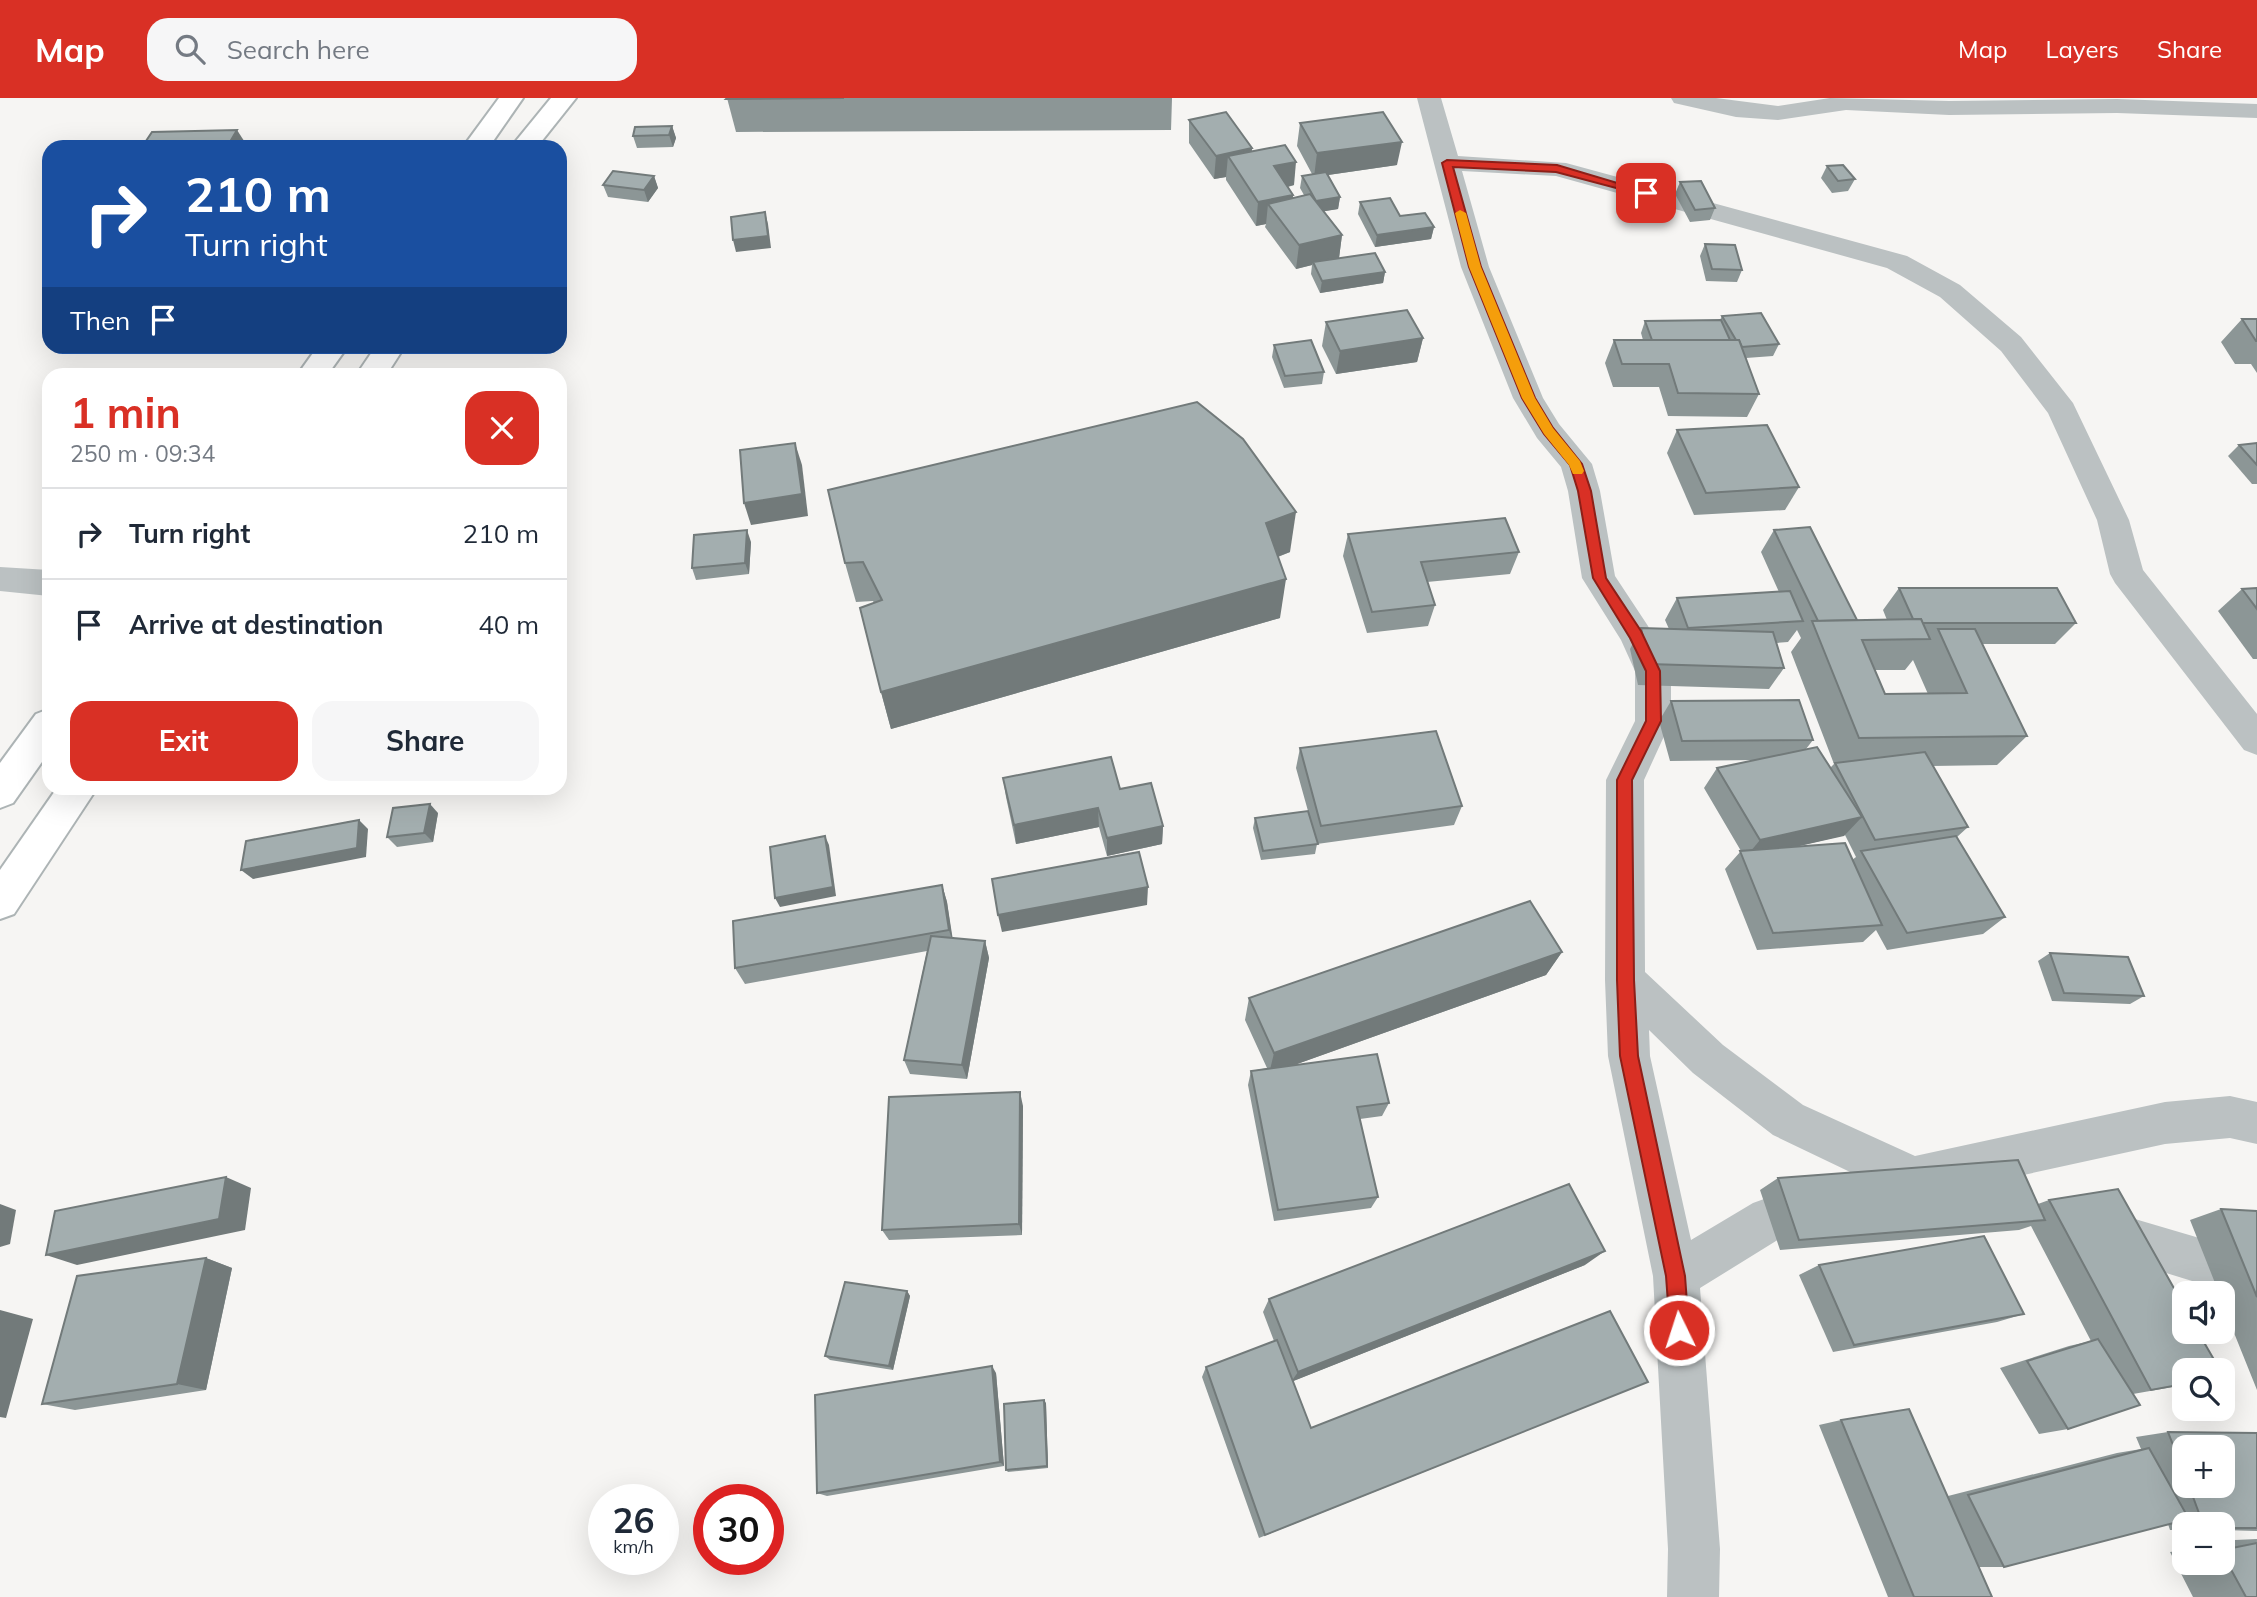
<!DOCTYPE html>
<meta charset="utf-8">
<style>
body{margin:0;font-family:Mulish,sans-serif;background:#f6f6f7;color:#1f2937;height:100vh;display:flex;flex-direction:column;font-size:26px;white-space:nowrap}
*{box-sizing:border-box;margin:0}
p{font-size:23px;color:#747a83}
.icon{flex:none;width:38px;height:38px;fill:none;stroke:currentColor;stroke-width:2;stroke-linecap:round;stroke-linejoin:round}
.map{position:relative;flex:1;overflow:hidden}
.details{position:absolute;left:42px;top:270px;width:525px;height:427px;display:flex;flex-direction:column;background:#fff;border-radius:21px;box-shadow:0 7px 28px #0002}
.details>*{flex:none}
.guide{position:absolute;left:42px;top:42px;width:525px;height:214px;border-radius:21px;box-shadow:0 7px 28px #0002;background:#1a4fa0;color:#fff;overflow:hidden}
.tools{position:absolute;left:2172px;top:1183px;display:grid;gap:14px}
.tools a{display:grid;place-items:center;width:63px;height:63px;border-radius:14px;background:#fff;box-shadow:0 7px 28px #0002;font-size:35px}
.speed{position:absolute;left:588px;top:1386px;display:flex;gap:14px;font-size:35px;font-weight:700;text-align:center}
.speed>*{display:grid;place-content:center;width:91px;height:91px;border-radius:50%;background:#fff;box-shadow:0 7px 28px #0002;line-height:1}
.speed small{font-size:18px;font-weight:400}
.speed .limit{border:10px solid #d22;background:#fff;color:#111}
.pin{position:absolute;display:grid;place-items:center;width:60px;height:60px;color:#fff;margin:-30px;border-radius:14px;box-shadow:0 4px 10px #0006}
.me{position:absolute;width:77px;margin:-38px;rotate:356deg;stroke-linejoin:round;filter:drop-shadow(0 0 5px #0008)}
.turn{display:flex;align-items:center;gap:24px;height:147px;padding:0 28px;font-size:32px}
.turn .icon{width:91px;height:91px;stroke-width:2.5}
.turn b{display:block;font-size:49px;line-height:60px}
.then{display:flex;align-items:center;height:66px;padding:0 28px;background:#0003;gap:14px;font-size:26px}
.round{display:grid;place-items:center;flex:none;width:74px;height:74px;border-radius:21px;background:#f6f6f7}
.summary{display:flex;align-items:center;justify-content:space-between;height:119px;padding:0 28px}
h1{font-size:42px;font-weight:700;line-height:52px;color:#d93025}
.action{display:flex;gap:14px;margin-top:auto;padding:14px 28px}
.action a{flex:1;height:80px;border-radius:21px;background:#d93025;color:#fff;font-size:28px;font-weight:700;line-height:80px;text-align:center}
.action a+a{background:#f6f6f7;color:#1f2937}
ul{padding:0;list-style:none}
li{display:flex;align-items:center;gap:21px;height:91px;padding:0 28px;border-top:2px solid #e0e1e3}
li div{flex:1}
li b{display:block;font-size:26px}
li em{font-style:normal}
header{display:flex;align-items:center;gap:42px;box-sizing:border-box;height:98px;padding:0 35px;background:#d93025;color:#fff}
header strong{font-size:33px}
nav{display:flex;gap:38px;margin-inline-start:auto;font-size:24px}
.search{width:490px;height:63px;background:#f6f6f7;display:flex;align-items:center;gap:18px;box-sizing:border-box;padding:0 24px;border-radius:21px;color:#747a83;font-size:26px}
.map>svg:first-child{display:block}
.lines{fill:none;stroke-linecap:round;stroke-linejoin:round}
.major-casing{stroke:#adb4b5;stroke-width:4}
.minor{fill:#bbc1c2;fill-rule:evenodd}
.major{fill:#fff;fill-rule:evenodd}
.wall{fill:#8c9696;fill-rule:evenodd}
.shaded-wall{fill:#727a7a}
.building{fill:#a3aeaf;stroke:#727a7a;stroke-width:2}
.route{fill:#d93025;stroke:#8d1f18;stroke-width:2}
.slow{fill:#f59e0b}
</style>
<header>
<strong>Map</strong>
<div class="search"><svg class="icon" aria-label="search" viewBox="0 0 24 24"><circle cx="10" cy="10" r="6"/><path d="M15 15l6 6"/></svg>Search here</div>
<nav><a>Map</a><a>Layers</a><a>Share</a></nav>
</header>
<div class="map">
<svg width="2257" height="1499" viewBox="0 0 2257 1499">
<rect width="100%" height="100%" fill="#f6f5f3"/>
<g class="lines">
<g class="major-casing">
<g id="major">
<path d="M499 0H523L489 49H463Z"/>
<path d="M551 0H576L537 49H511Z"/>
<path d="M318 248H348L328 276H298Z"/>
<path d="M376 248H405L387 276H357Z"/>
<path d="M49 611V654L13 705 0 710V665L36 616Z"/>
<path d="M57 690H97L14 816 0 821V772Z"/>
</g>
</g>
<g class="minor">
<path d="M1417 0H1441L1458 58 1566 65 1907 158 1960 187 2021 239 2073 305 2129 422 2143 472 2257 616V657L2244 652 2115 485 2110 476 2097 422 2048 315 2001 253 1940 199 1887 170 1556 78 1462 73 1489 169 1543 300 1559 326 1592 366 1600 393 1615 478 1648 528 1671 573V623L1644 682 1645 874 1723 947 1803 1007 1915 1058 2165 1004 2230 998 2257 1004V1046L2230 1040 2165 1046 1964 1090 1958 1104 1942 1110 1894 1095 1773 1037 1693 975 1649 932 1650 958 1691 1142 1753 1105 1817 1082 1833 1089 1840 1105 1833 1121 1781 1140 1700 1190 1720 1451 1719 1499H1667L1668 1451 1653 1178 1608 958 1605 882 1606 682 1635 623V573L1621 542 1582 480 1568 393 1561 369 1537 340 1513 300 1461 169Z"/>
<path d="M1671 0H1716L1778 8 1830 0 1949 3 2117 1 2257 6V20L2117 15 1949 17 1846 12 1778 22 1736 19 1674 5Z"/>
<path d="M0 469 49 472V498L0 493Z"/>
<path d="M2101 1111 2257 1157V1203L2085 1150 2078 1134 2085 1118Z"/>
</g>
<use href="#major" class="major"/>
</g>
<g class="wall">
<path d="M727 0H1172L1171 32 736 34Z"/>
<path d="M1189 22 1252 50V54L1294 87 1288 89 1293 97V100L1304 97 1300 90 1302 78 1312 76 1297 48 1300 25 1397 67 1328 77 1340 99 1338 111 1324 113 1342 137 1339 160 1385 174 1383 185 1320 195 1311 176 1312 167 1296 171 1265 129 1266 126 1256 128 1226 82V79L1214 81 1189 45Z"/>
<path d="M672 28 676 40 673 49 637 50 633 38Z"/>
<path d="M1827 68 1855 81 1848 93 1832 95 1821 80Z"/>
<path d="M654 78 658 90 648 104 608 99 603 87Z"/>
<path d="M1680 84 1715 110 1710 122 1690 124 1675 96Z"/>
<path d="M1360 104 1434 129 1431 141 1375 149 1358 116Z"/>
<path d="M1705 146 1742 172 1737 184 1706 183 1700 158Z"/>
<path d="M1722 218 1779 246 1773 258 1746 260 1759 296 1747 319 1668 318 1659 289H1613L1605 265 1614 242H1643L1641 235 1645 223 1720 222Z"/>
<path d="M2242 221H2257V275L2251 266H2235L2221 244Z"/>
<path d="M1326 224 1423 240 1417 264 1336 276 1322 248Z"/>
<path d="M1274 247 1324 274 1322 286 1284 290 1272 259Z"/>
<path d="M1677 332 1799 389 1785 412 1694 417 1667 355Z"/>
<path d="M2257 345V386H2252L2228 358 2239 347Z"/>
<path d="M828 392 1290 454 1278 459 1280 520 891 631 881 594 874 505 873 503 856 504 845 465Z"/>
<path d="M1774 432 1857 522H1887L1883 512 1899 490 2076 525 2055 546H1982L2027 638 1997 667 1932 668 1968 729 1957 739 2005 819 1983 836 1887 852 1876 832 1863 844 1757 852 1725 771 1741 753 1704 690 1717 670 1757 662 1670 663 1659 623 1671 603 1813 642 1806 651 1830 670 1834 666 1791 554 1801 540 1797 532 1788 544 1776 545 1784 570 1769 591 1638 587 1630 551 1641 530 1669 531 1665 522 1677 500 1779 494 1761 454ZM1913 562 1928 596H1885L1874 572H1905ZM1845 737 1856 759 1852 762 1795 749Z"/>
<path d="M1348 436 1519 454 1510 476 1427 484 1435 507 1428 528 1367 535 1343 458Z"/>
<path d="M751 444 749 476 696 482 692 470Z"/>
<path d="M2257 490V561H2253L2218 513 2242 491Z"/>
<path d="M1300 650 1462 708 1454 727 1317 746 1315 756 1261 762 1253 730 1255 720 1308 713 1296 670Z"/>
<path d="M1003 680 1120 691 1163 728 1162 746 1107 758 1099 729 1016 746 1006 699Z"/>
<path d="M438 715 433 744 397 749 387 739Z"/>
<path d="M942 787 947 804 952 840 985 843 989 860 967 981 910 976 904 962 927 853 745 886 735 870Z"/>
<path d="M1562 854 1546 877 1294 967 1389 1005 1382 1018 1360 1021 1378 1099 1371 1110 1274 1123 1248 987 1251 973 1267 970 1245 922 1249 900Z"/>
<path d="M2050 855 2144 898 2130 906 2052 903 2038 863Z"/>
<path d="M1023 1008 1022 1137 889 1142 882 1132Z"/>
<path d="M1778 1080 2038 1106 2049 1102 2184 1272V1287L2133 1296 2068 1331 2039 1336 2000 1270 2069 1248 2091 1243 2031 1128 2019 1132 1780 1152 1760 1092Z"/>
<path d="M2221 1111 2257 1113V1292L2222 1205V1195H2219L2190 1122Z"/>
<path d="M206 1160 232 1170 206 1292 75 1312 42 1306Z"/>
<path d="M1585 1167 1293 1283 1311 1330 1648 1284 1259 1440 1202 1279 1206 1269 1274 1243 1263 1214 1269 1201Z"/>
<path d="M1819 1167 2024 1216 1997 1224 1833 1254 1799 1177Z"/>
<path d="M907 1193 910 1198 893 1272 830 1262 825 1258Z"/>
<path d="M996 1275 1004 1368 827 1398 817 1395Z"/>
<path d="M1046 1305 1048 1370 1008 1374 1006 1372Z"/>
<path d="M1841 1322 1948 1398 2117 1355 2141 1351 2136 1339 2168 1334 2257 1335V1433L2222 1432V1426H2184V1432H2170L2168 1426 2004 1469H1979L1992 1499H1888L1819 1327ZM2184 1349 2222 1388H2184Z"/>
<path d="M2257 1441V1499H2193L2170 1454 2184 1452V1465H2222V1444L2235 1442Z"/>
</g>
<g class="shaded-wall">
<path d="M672 28 676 40 673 49 669 37Z"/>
<path d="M237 32 248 49H227Z"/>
<path d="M1402 44 1397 67 1314 79 1317 55Z"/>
<path d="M1252 50 1250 74 1228 58 1226 79 1214 81 1216 58Z"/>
<path d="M1296 64 1294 87 1272 92 1274 68Z"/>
<path d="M654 78 658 90 648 104 644 92Z"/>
<path d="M1293 97 1291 121 1268 106 1266 126 1256 128 1258 104Z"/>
<path d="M1340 99 1338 111 1314 115 1316 103Z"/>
<path d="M765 114 768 126 771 150 736 154 733 142Z"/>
<path d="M1434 129 1431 141 1375 149 1377 137Z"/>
<path d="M1342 137 1339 160 1313 164 1312 167 1296 171 1299 147Z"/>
<path d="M1385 174 1383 185 1320 195 1322 183Z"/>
<path d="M1423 240 1417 264 1336 276 1340 253Z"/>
<path d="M795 345 802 367 808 418 751 427 744 405Z"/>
<path d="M1296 414 1290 454 1261 465 1266 425Z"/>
<path d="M747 432 751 444 749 476 745 465Z"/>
<path d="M1286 481 1280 520 891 631 881 594Z"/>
<path d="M430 706 438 715 433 744 424 735Z"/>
<path d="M1098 710 1099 729 1016 746 1014 727Z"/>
<path d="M1862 719 1844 738 1745 760 1760 742Z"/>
<path d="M359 722 368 731 366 759 253 781 241 772Z"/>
<path d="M1163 728 1162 746 1107 758V740Z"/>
<path d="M825 738 829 747 836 798 780 809 775 800Z"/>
<path d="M942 787 947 804 954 849 949 832Z"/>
<path d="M1148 789 1147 807 1002 834 998 817Z"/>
<path d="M985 843 989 860 967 981 962 967Z"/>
<path d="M1562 854 1546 877 1269 976 1274 955Z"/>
<path d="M1020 994 1023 1008 1022 1137 1019 1126Z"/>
<path d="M226 1079 251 1090 245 1132 77 1167 46 1157Z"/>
<path d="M0 1106 16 1112 10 1146 0 1149Z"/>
<path d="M1605 1153 1585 1167 1291 1284 1298 1274Z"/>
<path d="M206 1160 232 1170 206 1292 177 1286Z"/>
<path d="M907 1193 910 1198 893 1272 889 1268Z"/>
<path d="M0 1212 33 1221 6 1320 0 1319Z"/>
<path d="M992 1268 996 1275 1004 1368 1000 1364Z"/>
<path d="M1044 1302 1046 1305 1048 1370 1047 1368Z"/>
</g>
<g class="building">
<path d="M727 0H844L726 1Z"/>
<path d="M1226 14 1252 50 1216 58 1189 22Z"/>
<path d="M1383 14 1402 44 1317 55 1300 25Z"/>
<path d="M672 28 669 37 633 38 635 29Z"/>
<path d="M237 32 227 49H142L152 34Z"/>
<path d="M1285 47 1296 64 1274 68 1293 97 1258 104 1228 58Z"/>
<path d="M1843 67 1855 81 1838 83 1827 68Z"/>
<path d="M613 73 654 78 644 92 603 87Z"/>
<path d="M1326 74 1340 99 1316 103 1302 78Z"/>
<path d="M1701 83 1715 110 1695 112 1680 84Z"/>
<path d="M1310 96 1342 137 1299 147 1268 106Z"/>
<path d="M1390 100 1400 118 1425 115 1434 129 1377 137 1360 104Z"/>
<path d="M765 114 768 138 733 142 731 119Z"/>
<path d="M1705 146 1735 147 1742 172 1712 171Z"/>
<path d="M1375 155 1385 174 1322 183 1313 164Z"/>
<path d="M1407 212 1423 240 1340 253 1326 224Z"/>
<path d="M1761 215 1779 246 1742 249 1739 242H1736L1722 218Z"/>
<path d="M2242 221H2257V243H2256Z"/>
<path d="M1721 222 1730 242H1652L1645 223Z"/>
<path d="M1311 242 1324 274 1285 278 1274 247Z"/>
<path d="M1614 242H1739L1759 296 1678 295 1669 266H1622Z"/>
<path d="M1197 304 1243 341 1296 414 1266 425 1286 481 881 594 860 510 882 502 863 464 845 465 828 392Z"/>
<path d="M1767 327 1799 389 1706 395 1677 332Z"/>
<path d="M795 345 802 396 744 405 740 352Z"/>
<path d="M2257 345V367L2239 347Z"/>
<path d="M1505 420 1519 454 1421 464 1435 507 1372 514 1348 436Z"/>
<path d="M1810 429 1857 522 1818 523 1774 432Z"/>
<path d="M747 432 745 465 692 470 694 437Z"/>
<path d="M1899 490H2057L2076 525H1922L1921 521H1913Z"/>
<path d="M2257 490V511L2242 491Z"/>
<path d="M1790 493 1803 523 1688 530 1677 500Z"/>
<path d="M1921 521 1930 541 1862 542 1885 596 1967 595 1938 531H1975L2027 638 1859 640 1812 523Z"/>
<path d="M1641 530 1773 534 1784 570 1649 566Z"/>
<path d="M1799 602 1813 642 1682 643 1671 603Z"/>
<path d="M1436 633 1462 708 1321 728 1300 650Z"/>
<path d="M1817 649 1862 719 1760 742 1717 670Z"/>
<path d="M1925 654 1968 729 1875 742 1835 665Z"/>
<path d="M1111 659 1120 691 1151 685 1163 728 1107 740 1098 710 1014 727 1003 680Z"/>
<path d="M430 706 424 735 387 739 393 710Z"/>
<path d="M1308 713 1318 746 1263 753 1255 720Z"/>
<path d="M359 722 357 750 241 772 246 743Z"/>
<path d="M825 738 833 789 775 800 770 749Z"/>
<path d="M1956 738 2005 819 1907 835 1861 753Z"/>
<path d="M1845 745 1882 827 1773 835 1740 753Z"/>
<path d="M1139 754 1148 789 998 817 992 781Z"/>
<path d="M942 787 949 832 735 870 733 823Z"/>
<path d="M1530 803 1562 854 1274 955 1249 900Z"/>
<path d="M931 838 985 843 962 967 904 962Z"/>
<path d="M2050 855 2128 859 2144 898 2064 895Z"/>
<path d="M1377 956 1389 1005 1357 1009 1378 1099 1278 1112 1251 973Z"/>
<path d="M1020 994 1019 1126 882 1132 889 999Z"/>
<path d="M2018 1062 2045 1122 1799 1142 1778 1080Z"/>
<path d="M226 1079 219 1121 46 1157 55 1113Z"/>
<path d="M1569 1086 1605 1153 1298 1274 1269 1201Z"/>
<path d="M2118 1091 2184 1208V1234H2198L2220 1272H2184V1286L2151 1292 2049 1102Z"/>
<path d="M2221 1111 2257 1113V1199Z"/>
<path d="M1984 1138 2024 1216 1854 1247 1819 1167Z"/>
<path d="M206 1160 177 1286 42 1306 77 1178Z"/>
<path d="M845 1184 907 1193 889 1268 825 1258Z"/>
<path d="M1610 1213 1648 1284 1265 1437 1206 1269 1277 1242 1311 1330Z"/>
<path d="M2098 1241 2140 1307 2068 1331 2027 1263Z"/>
<path d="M992 1268 1000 1364 817 1395 815 1297Z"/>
<path d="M1044 1302 1047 1368 1006 1372 1004 1306Z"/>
<path d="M1909 1311 1992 1499H1914L1841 1322Z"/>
<path d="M2168 1334 2257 1335V1430H2222V1426H2203L2189 1388H2222V1349H2184V1375Z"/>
<path d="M2149 1350 2189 1421 2004 1469 1968 1397Z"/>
<path d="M2257 1445V1499H2246L2222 1455V1452Z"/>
</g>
<path class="route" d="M1447 62 1557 67 1651 95 1646 98 1556 74 1453 69 1481 169 1535 300 1553 330 1582 366 1591 393 1606 480 1641 533 1660 573 1661 623 1632 682 1634 882 1638 958 1685 1178 1689 1232 1686 1239 1679 1242 1673 1239 1670 1232 1666 1178 1620 958 1617 882V682L1646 623V573L1630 540 1593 480 1578 393 1570 367 1544 336 1522 300 1469 169 1442 65Z"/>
<path class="slow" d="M1460 112 1466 115 1481 169 1535 300 1553 330 1580 363 1584 373 1582 376H1573L1569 367 1544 336 1522 300 1469 169 1455 115Z"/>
</svg>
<div class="tools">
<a><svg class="icon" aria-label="sound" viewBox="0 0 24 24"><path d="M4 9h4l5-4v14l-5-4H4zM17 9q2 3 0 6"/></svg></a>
<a><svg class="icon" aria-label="search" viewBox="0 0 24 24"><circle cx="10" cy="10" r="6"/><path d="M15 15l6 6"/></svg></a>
<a>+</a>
<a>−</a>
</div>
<div class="speed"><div>26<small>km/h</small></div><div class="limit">30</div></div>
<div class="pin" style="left:1646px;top:95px;background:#d93025"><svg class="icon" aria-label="arrive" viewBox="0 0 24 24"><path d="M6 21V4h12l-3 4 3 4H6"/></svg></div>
<svg class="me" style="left:1679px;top:1232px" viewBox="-20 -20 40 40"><circle r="17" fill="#d93025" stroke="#fff" stroke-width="3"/><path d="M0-11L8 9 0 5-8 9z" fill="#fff"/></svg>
<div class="guide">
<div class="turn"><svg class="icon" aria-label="right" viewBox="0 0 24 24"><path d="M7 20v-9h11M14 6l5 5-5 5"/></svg><div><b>210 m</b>Turn right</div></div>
<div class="then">Then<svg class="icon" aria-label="arrive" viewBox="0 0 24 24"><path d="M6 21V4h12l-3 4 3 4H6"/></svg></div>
</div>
<section class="details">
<div class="summary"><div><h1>1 min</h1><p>250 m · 09:34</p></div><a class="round" style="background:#d93025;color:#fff"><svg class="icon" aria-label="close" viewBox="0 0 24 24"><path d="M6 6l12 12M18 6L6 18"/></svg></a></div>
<ul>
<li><svg class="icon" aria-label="right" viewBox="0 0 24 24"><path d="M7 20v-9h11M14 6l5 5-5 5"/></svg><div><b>Turn right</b></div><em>210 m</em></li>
<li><svg class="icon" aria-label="arrive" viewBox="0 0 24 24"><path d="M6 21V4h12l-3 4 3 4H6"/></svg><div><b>Arrive at destination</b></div><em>40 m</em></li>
</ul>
<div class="action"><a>Exit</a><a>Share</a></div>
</section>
</div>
